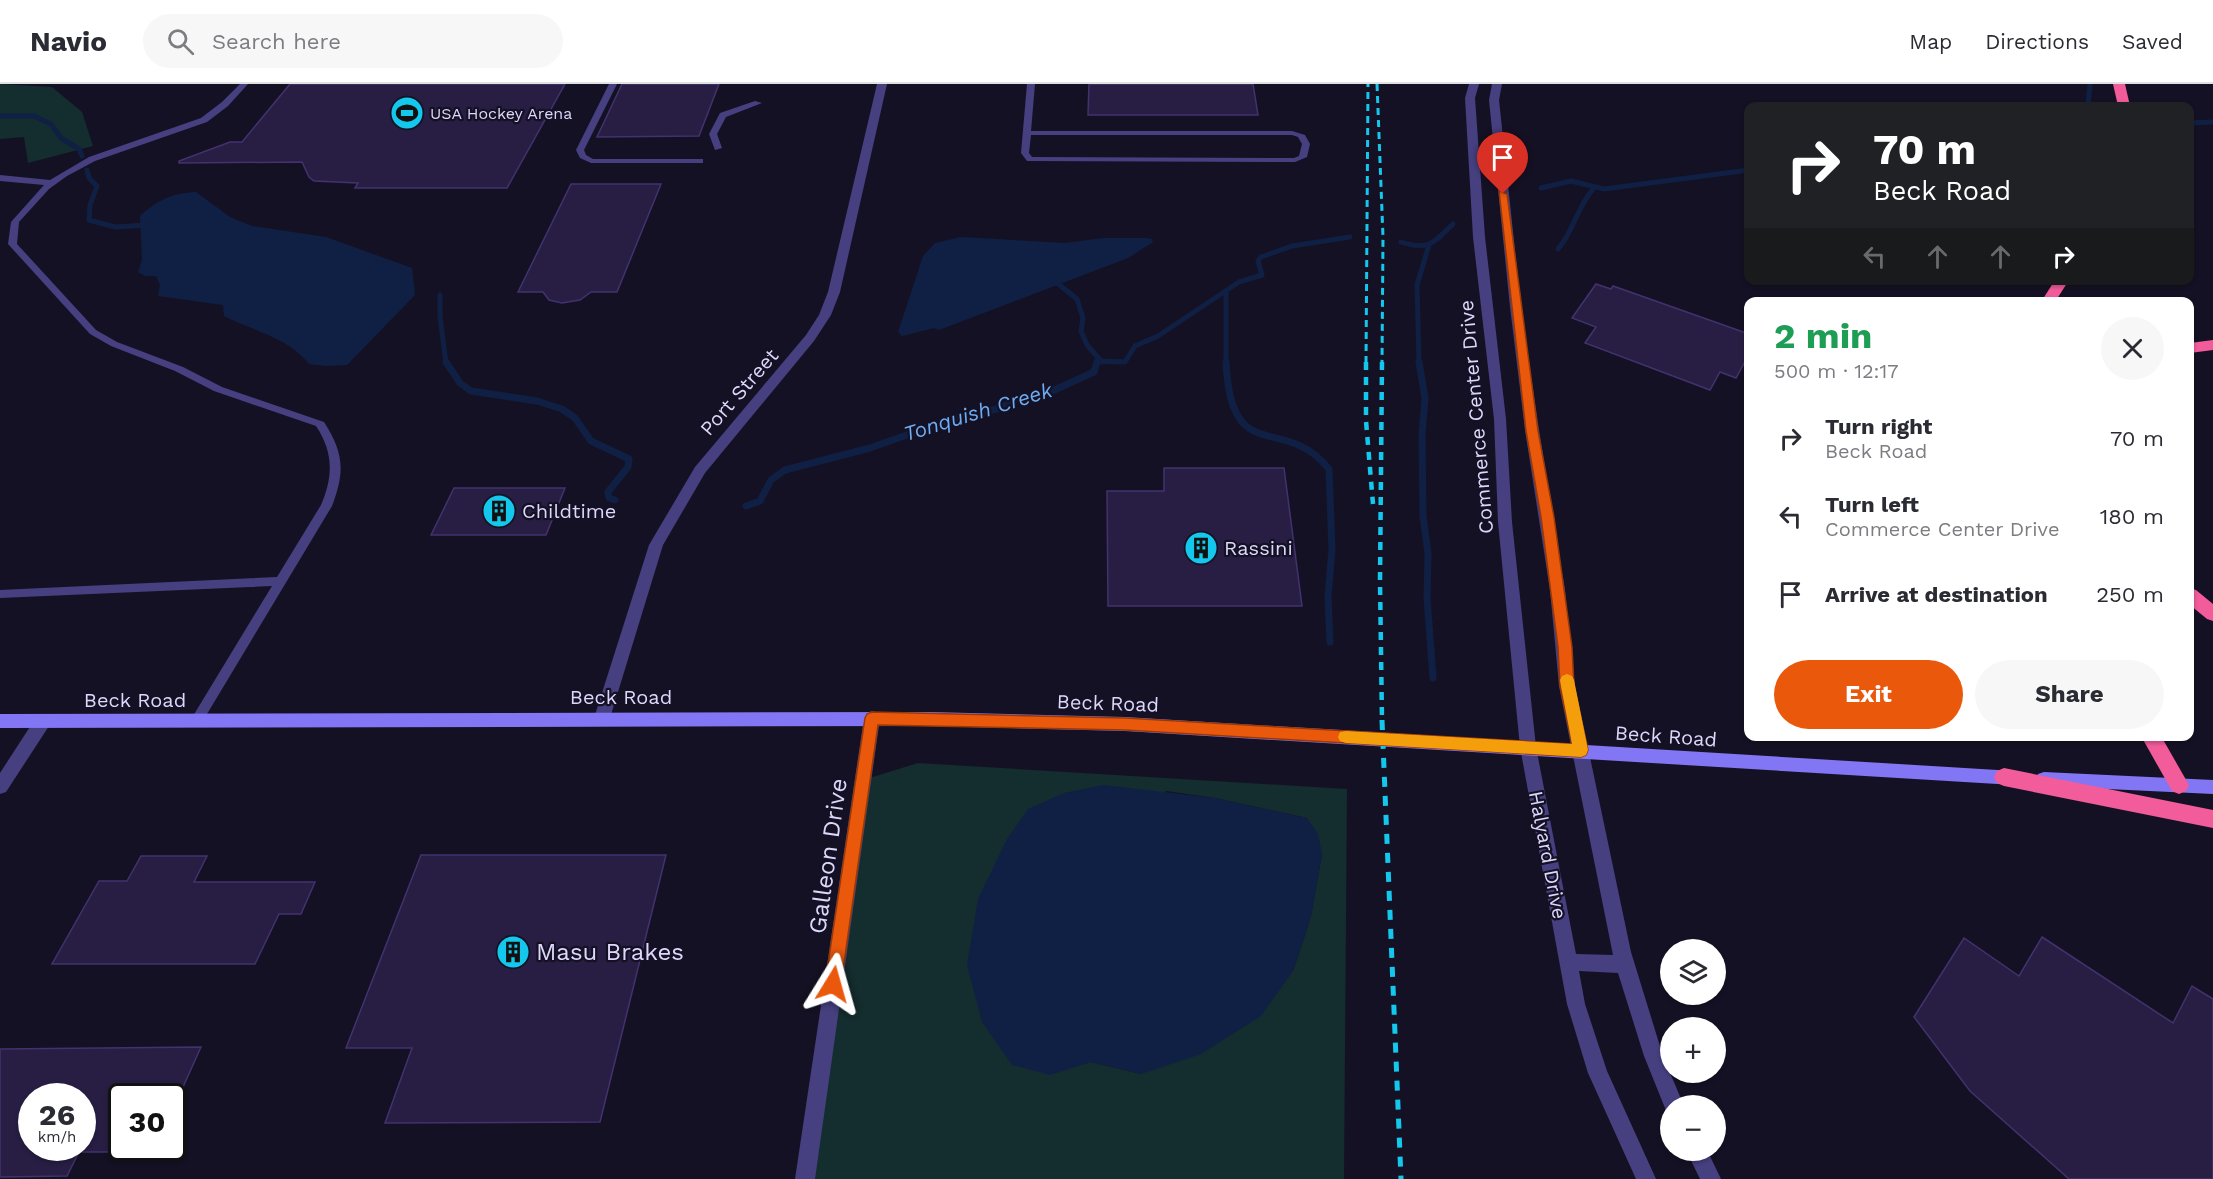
<!DOCTYPE html>
<meta charset="utf-8">
<style>
body{margin:0;font-family:"Work Sans",sans-serif;background:#f7f7f7;color:#2b2b33;height:100vh;display:flex;flex-direction:column;font-size:22px;white-space:nowrap}
*{box-sizing:border-box;margin:0}
p{font-size:20px;color:#7c7c81}
.icon{flex:none;width:33px;height:33px;fill:none;stroke:currentColor;stroke-width:2;stroke-linecap:round;stroke-linejoin:round}
.map{position:relative;flex:1;overflow:hidden}
.sheet{position:absolute;left:1744px;top:213px;width:450px;height:444px;display:flex;flex-direction:column;background:#fff;border-radius:12px;box-shadow:0 2px 4px #0004}
.sheet>*{flex:none}
.hud{position:absolute;left:1744px;top:18px;width:450px;height:183px;border-radius:12px;box-shadow:0 2px 4px #0004;background:#202124;color:#fff;overflow:hidden}
.buttons{position:absolute;left:1660px;top:855px;display:grid;gap:12px}
.buttons a{display:grid;place-items:center;width:66px;height:66px;border-radius:50%;background:#fff;box-shadow:0 2px 4px #0004;font-size:30px}
.speed{position:absolute;left:18px;top:999px;display:flex;gap:12px;font-size:30px;font-weight:700;text-align:center}
.speed>*{display:grid;place-content:center;width:78px;height:78px;border-radius:50%;background:#fff;box-shadow:0 2px 4px #0004;line-height:1}
.speed small{font-size:15px;font-weight:400}
.speed .limit{border:3px solid #111;border-radius:9px;background:#fff;color:#111}
.pin{position:absolute;display:grid;place-items:center;width:51px;height:51px;color:#fff;margin:-62px -26px;border-radius:50% 50% 50% 0;rotate:-45deg;box-shadow:0 0 6px #0007}
.pin .icon{rotate:45deg}
.me{position:absolute;width:66px;margin:-33px;rotate:8deg;stroke-linejoin:round;filter:drop-shadow(0 0 4px #0008)}
.turn{display:flex;align-items:center;gap:21px;height:126px;padding:0 30px;font-size:27px}
.turn .icon{width:78px;height:78px;stroke-width:2.5}
.turn b{display:block;font-size:42px;line-height:51px}
.lanes{display:flex;align-items:center;height:57px;padding:0 30px;background:#0003;justify-content:center;gap:30px;direction:ltr}
.lanes .off{opacity:.35}
.round{display:grid;place-items:center;flex:none;width:63px;height:63px;border-radius:32px;background:#f7f7f7}
.overview{display:flex;align-items:center;justify-content:space-between;height:102px;padding:0 30px}
h1{font-size:36px;font-weight:700;line-height:45px;color:#1e9e55}
.cta{display:flex;gap:12px;margin-top:auto;padding:12px 30px}
.cta a{flex:1;height:69px;border-radius:36px;background:#ea580c;color:#fff;font-size:24px;font-weight:700;line-height:69px;text-align:center}
.cta a+a{background:#f7f7f7;color:#2b2b33}
ul{padding:0;list-style:none}
li{display:flex;align-items:center;gap:18px;height:78px;padding:0 30px}
li div{flex:1}
li b{display:block;font-size:22px}
li em{font-style:normal}
header{display:flex;align-items:center;gap:36px;box-sizing:border-box;height:84px;padding:0 30px;background:#fff;border-bottom:2px solid #e1e1e2}
header strong{font-size:28px}
nav{display:flex;gap:33px;margin-inline-start:auto;font-size:21px}
.search{width:420px;height:54px;background:#f7f7f7;display:flex;align-items:center;gap:15px;box-sizing:border-box;padding:0 21px;border-radius:33px;color:#7c7c81;font-size:22px}
.map>svg:first-child{display:block}
.green{fill:#142d2e;fill-rule:evenodd}
.water{fill:#102044}
.lines{fill:none;stroke-linecap:round;stroke-linejoin:round}
.stream-far1{stroke:#102044;stroke-width:5}
.stream{stroke:#102044;stroke-width:7}
.building{fill:#281e44;stroke:#42326e;stroke-width:1.5}
.service{fill:#464080;fill-rule:evenodd}
.minor{fill:#464080;fill-rule:evenodd}
.secondary{fill:#8276f4;fill-rule:evenodd}
.motorway{fill:#f25c9a;fill-rule:evenodd}
.rail-far2{stroke:#13c8ec;stroke-width:3;stroke-dasharray:7 5;stroke-linecap:butt}
.rail-far1{stroke:#13c8ec;stroke-width:4.5;stroke-dasharray:8 7;stroke-linecap:butt}
.rail{stroke:#13c8ec;stroke-width:5;stroke-dasharray:10 9;stroke-linecap:butt}
.route{fill:#ea580c;stroke:#983908;stroke-width:1.5}
.slow{fill:#f59e0b}
.labels{text-anchor:middle;stroke-width:4.5;stroke-linejoin:round;paint-order:stroke}
.far-poi-label{font-size:16px;fill:#ded7fc;stroke:#151124;text-anchor:start}
.street-label{font-size:20px;fill:#ded7fc;stroke:#151124}
.poi-label{font-size:20px;fill:#ded7fc;stroke:#151124;text-anchor:start}
.water-label{font-size:21px;font-style:italic;fill:#6eadf3;stroke:#151124}
.near-street-label{font-size:24px;fill:#ded7fc;stroke:#151124}
.near-poi-label{font-size:24px;fill:#ded7fc;stroke:#151124;text-anchor:start}
</style>
<header>
<strong>Navio</strong>
<div class="search"><svg class="icon" aria-label="search" viewBox="0 0 24 24"><circle cx="10" cy="10" r="6"/><path d="M15 15l6 6"/></svg>Search here</div>
<nav><a>Map</a><a>Directions</a><a>Saved</a></nav>
</header>
<div class="map">
<svg width="2213" height="1095" viewBox="0 0 2213 1095">
<rect width="100%" height="100%" fill="#151124"/>
<g class="green">
<path d="M0 0 52 3 82 28 93 62 28 79 24 53 0 55Z"/>
<path d="M918 679 1347 705 1344 1095H805L863 696ZM1166 707 1215 714 1307 734 1322 770 1311 832 1293 887 1141 990 1091 978Z"/>
</g>
<g class="water">
<path d="M196 108 230 133 252 142 326 153 412 184 415 211 347 281 326 282 309 280C288 253 253 247 224 232L223 221 158 212 160 201 156 192H145L138 188 142 176 140 132C157 116 172 109 196 108Z"/>
<path d="M961 153 1064 159 1104 154H1146L1152 155 1153 158 1128 174 939 246 934 244 902 252 898 248 923 172 935 159Z"/>
<path d="M1103 701 1215 714 1307 734 1318 750 1322 770 1311 832 1293 887 1261 932 1201 970 1141 990 1091 978 1050 991 1012 981 982 938 967 881 978 815 1007 755 1028 725 1064 709Z"/>
</g>
<g class="lines">
<g class="stream-far1">
<path d="M2088 22 2090 0"/>
<path d="M0 32H34L51 40 61 54 79 65 82 72"/>
<path d="M2190 39 2211 38"/>
<path d="M87 86 89 94 97 102 90 121 89 136 115 143 148 141"/>
<path d="M1541 104 1571 97 1604 105 1749 86"/>
<path d="M1401 158C1428 167 1434 159 1453 140"/>
<path d="M1558 165C1574 147 1576 125 1593 105"/>
<path d="M1052 195 1077 215 1083 234 1081 247 1087 261 1102 278"/>
<path d="M1226 207V279"/>
<path d="M440 211V233L446 279"/>
<path d="M1096 279 1097 277 1125 278 1135 262 1158 252 1239 198 1262 191 1258 177 1261 173 1292 162 1350 153"/>
<path d="M1419 279 1417 201 1429 161"/>
</g>
<g class="stream">
<path d="M446 278 460 299 471 307 537 317 562 325 575 334 591 357 629 375 628 383 608 408 609 414 615 416"/>
<path d="M1226 278C1231 385 1283 328 1329 385L1332 465 1328 513 1330 558"/>
<path d="M1419 278 1425 314 1422 350 1423 432 1428 470 1427 514 1433 594"/>
<path d="M746 422 760 417 771 396 785 386 870 364 952 335 1001 324 1022 312 1039 313 1094 288 1097 278"/>
</g>
</g>
<g class="building">
<path d="M290 0H565L507 104H355L358 99 314 97 309 93 302 78 179 79V77L230 58H242Z"/>
<path d="M622 0H719L699 52 597 53Z"/>
<path d="M1089 0H1253L1258 31H1088Z"/>
<path d="M571 100H661L617 208H591L580 216 562 219 549 216 543 208H518Z"/>
<path d="M1596 200 1611 205 1613 202 1749 250V270L1736 294 1720 288 1710 306 1585 259 1596 243 1572 234Z"/>
<path d="M1164 384H1284L1302 522H1108L1107 407H1164Z"/>
<path d="M454 404H565L546 451H431Z"/>
<path d="M421 771H666L600 1038 385 1039 412 964H346Z"/>
<path d="M141 772H207L194 798H315L301 830H279L255 880H52L99 797H127Z"/>
<path d="M2042 853 2173 939 2192 902 2213 915V1095H2069L1970 1007 1914 933 1964 854 2019 892Z"/>
<path d="M201 963 179 1012H122V1068H82V1012H32V1064H81L67 1092 0 1093V965Z"/>
</g>
<g class="lines">
<g class="service">
<path d="M240 0H248L228 22 207 38 95 77 67 92 49 105 19 138 17 160 96 246 117 258 183 283 222 303 324 338C344 369 345 388 332 422L201 640 197 641 193 640 191 636 193 632 272 502 0 514V506L277 493 321 421C333 393 334 369 316 342L214 307 175 287 111 262 90 250 8 160 11 138 44 101 0 97V91L50 96 89 73 201 34 222 18Z"/>
<path d="M609 0H617L584 66 586 71 593 75H703V79H591L580 74 576 66Z"/>
<path d="M1027 0H1035L1031 47H1292L1305 51 1310 60 1307 73 1295 78 1027 77 1021 69ZM1031 51H1292L1298 53 1302 60 1299 72 1294 74 1032 73 1029 69Z"/>
<path d="M755 17 762 19 726 33 717 50 722 64 715 66 709 50 720 29Z"/>
</g>
<g class="minor">
<path d="M877 0H887L840 208 831 231 814 257 705 389 663 461 610 634 608 639 602 641 596 639 594 634 649 461 695 383 806 251 819 231 828 208Z"/>
<path d="M1469 0H1479L1475 14 1485 153 1506 335 1512 438 1536 663 1576 870 1613 871 1559 602 1550 506 1525 346 1510 223 1489 16 1492 0H1502L1499 16 1521 223 1539 346 1565 506 1575 602 1631 868 1663 972 1684 1022H1671V1031L1667 1029 1644 972 1618 889 1579 887 1585 920 1607 987 1656 1095H1636L1588 989 1567 920 1520 663 1498 438 1494 335 1473 153 1465 14Z"/>
<path d="M872 627 878 629 880 634 815 1095H795L864 634 866 629Z"/>
<path d="M43 630 49 632 51 637 49 642 6 708 0 710V689L37 632Z"/>
<path d="M1686 1066H1707L1721 1095H1700Z"/>
</g>
<g class="secondary">
<path d="M930 628 1125 633 2014 687 2020 689 2022 694 2020 699 2014 701 1125 647 930 642 0 644V630Z"/>
<path d="M2044 688 2213 696V710L2044 702 2038 700 2036 695 2038 690Z"/>
</g>
<g class="motorway">
<path d="M2113 0H2125L2130 22H2118Z"/>
<path d="M2055 196H2069L2055 218H2041Z"/>
<path d="M2213 256V266L2190 269V259Z"/>
<path d="M2190 504 2196 506 2213 520V537L2207 535 2190 521Z"/>
<path d="M2141 652H2161L2189 701 2186 707 2179 710 2172 707Z"/>
<path d="M2004 684 2213 726V744L2004 702 1997 699 1994 693 1997 687Z"/>
</g>
<g class="rail-far2">
<path d="M1377 0 1383 153 1382 279"/>
<path d="M1366 279 1368 0"/>
</g>
<g class="rail-far1">
<path d="M1366 278V337L1373 420"/>
<path d="M1382 278 1380 497 1382 637"/>
</g>
<path class="rail" d="M1382 636 1401 1095"/>
</g>
<path class="route" d="M1499 107 1507 110 1538 347 1554 433 1572 563 1574 602 1588 666 1586 671 1581 673 1125 646 878 641 841 900 839 905 833 908 827 905 825 900 865 634 867 630 872 628 1125 634 1572 660 1560 602 1558 563 1541 433 1526 347Z"/>
<path class="slow" d="M1567 590 1572 592 1574 596 1588 666 1586 671 1581 673 1346 659 1340 657 1338 653 1340 648 1346 647 1572 660 1560 596 1562 592Z"/>
<defs>
<g id="stadium-disc" transform="scale(1.725)"><circle r="9.5" fill="#13c8ec" stroke="#151124"/><path d="M0-5a6.5 5 0 1 0 0 10a6.5 5 0 1 0 0-10ZM-3.5-1.8h7v3.6h-7Z" fill="#111"/></g>
<g id="building-disc" transform="scale(1.725)"><circle r="9.5" fill="#13c8ec" stroke="#151124"/><path d="M-4-6H4V6H1V3H-1V6H-4ZM-2.5-4.3h1.7v1.8h-1.7ZM.8-4.3h1.7v1.8H.8ZM-2.5-1h1.7V.8h-1.7ZM.8-1h1.7V.8H.8Z" fill="#111"/></g>
</defs>
<g fill-rule="evenodd">
<use href="#stadium-disc" x="407" y="29"/>
<use href="#building-disc" x="499" y="427"/>
<use href="#building-disc" x="1201" y="464"/>
<use href="#building-disc" x="513" y="868"/>
</g>
<g class="labels">
<g class="far-poi-label">
<text x="430" y="35">USA Hockey Arena</text>
</g>
<g class="street-label">
<text transform="translate(739 308) rotate(-49)" y="7">Port Street</text>
<text transform="translate(1476 333) rotate(-95)" y="7">Commerce Center Drive</text>
<text x="621" y="620">Beck Road</text>
<text x="135" y="623">Beck Road</text>
<text transform="translate(1108 619) rotate(2)" y="7">Beck Road</text>
<text transform="translate(1666 652) rotate(4)" y="7">Beck Road</text>
<text transform="translate(1548 771) rotate(79)" y="7">Halyard Drive</text>
</g>
<g class="poi-label">
<text x="522" y="434">Childtime</text>
<text x="1224" y="471">Rassini</text>
</g>
<g class="water-label">
<text transform="translate(978 328) rotate(-17)" y="7">Tonquish Creek</text>
</g>
<g class="near-street-label">
<text transform="translate(828 772) rotate(-82)" y="8">Galleon Drive</text>
</g>
<g class="near-poi-label">
<text x="536" y="876">Masu Brakes</text>
</g>
</g>
</svg>
<div class="buttons">
<a><svg class="icon" aria-label="layers" viewBox="0 0 24 24"><path d="M12 4l9 5-9 5-9-5zM3 14l9 5 9-5"/></svg></a>
<a>+</a>
<a>−</a>
</div>
<div class="speed"><div>26<small>km/h</small></div><div class="limit">30</div></div>
<div class="pin" style="left:1503px;top:110px;background:#d93025"><svg class="icon" aria-label="arrive" viewBox="0 0 24 24"><path d="M6 21V4h12l-3 4 3 4H6"/></svg></div>
<svg class="me" style="left:833px;top:900px" viewBox="-20 -20 40 40"><path d="M0-17L14 15 0 8-14 15z" fill="#ea580c" stroke="#fff" stroke-width="4"/></svg>
<div class="hud">
<div class="turn"><svg class="icon" aria-label="right" viewBox="0 0 24 24"><path d="M7 20v-9h11M14 6l5 5-5 5"/></svg><div><b>70 m</b>Beck Road</div></div>
<div class="lanes"><svg class="icon off" aria-label="left" viewBox="0 0 24 24"><path d="M17 20v-9H6M10 6l-5 5 5 5"/></svg><svg class="icon off" aria-label="ahead" viewBox="0 0 24 24"><path d="M12 20V5M6 11l6-6 6 6"/></svg><svg class="icon off" aria-label="ahead" viewBox="0 0 24 24"><path d="M12 20V5M6 11l6-6 6 6"/></svg><svg class="icon" aria-label="right" viewBox="0 0 24 24"><path d="M7 20v-9h11M14 6l5 5-5 5"/></svg></div>
</div>
<section class="sheet">
<div class="overview"><div><h1>2 min</h1><p>500 m · 12:17</p></div><a class="round"><svg class="icon" aria-label="close" viewBox="0 0 24 24"><path d="M6 6l12 12M18 6L6 18"/></svg></a></div>
<ul>
<li><svg class="icon" aria-label="right" viewBox="0 0 24 24"><path d="M7 20v-9h11M14 6l5 5-5 5"/></svg><div><b>Turn right</b><p>Beck Road</p></div><em>70 m</em></li>
<li><svg class="icon" aria-label="left" viewBox="0 0 24 24"><path d="M17 20v-9H6M10 6l-5 5 5 5"/></svg><div><b>Turn left</b><p>Commerce Center Drive</p></div><em>180 m</em></li>
<li><svg class="icon" aria-label="arrive" viewBox="0 0 24 24"><path d="M6 21V4h12l-3 4 3 4H6"/></svg><div><b>Arrive at destination</b></div><em>250 m</em></li>
</ul>
<div class="cta"><a>Exit</a><a>Share</a></div>
</section>
</div>
